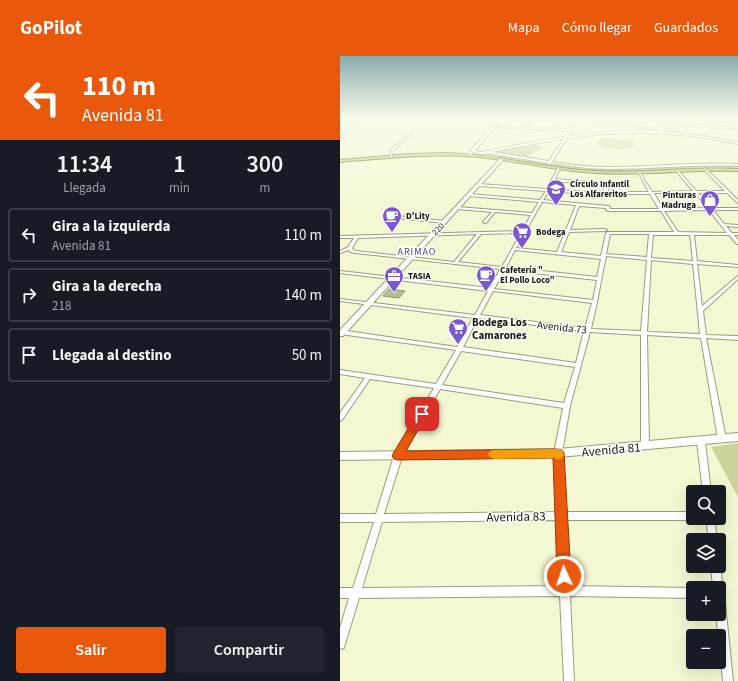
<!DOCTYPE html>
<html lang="es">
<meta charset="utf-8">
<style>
body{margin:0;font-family:"Source Sans 3",sans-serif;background:#20242c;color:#f1f3f6;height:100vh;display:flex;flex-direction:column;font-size:15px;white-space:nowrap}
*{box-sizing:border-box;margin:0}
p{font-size:13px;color:#9ea1a6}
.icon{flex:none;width:22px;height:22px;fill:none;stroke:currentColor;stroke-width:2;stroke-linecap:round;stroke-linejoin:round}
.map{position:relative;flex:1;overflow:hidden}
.side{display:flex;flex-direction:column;background:#171b24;width:340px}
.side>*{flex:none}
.top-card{background:#ea580c;color:#fff;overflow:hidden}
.buttons{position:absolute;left:346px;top:429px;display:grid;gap:8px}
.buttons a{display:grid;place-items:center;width:40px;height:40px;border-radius:4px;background:#171b24;box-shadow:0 4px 16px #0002;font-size:20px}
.pin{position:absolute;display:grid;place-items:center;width:34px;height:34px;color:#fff;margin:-17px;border-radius:8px;box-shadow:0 2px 6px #0006}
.me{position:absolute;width:44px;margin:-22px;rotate:357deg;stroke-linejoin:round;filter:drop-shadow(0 0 3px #0008)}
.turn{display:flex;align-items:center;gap:14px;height:84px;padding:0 16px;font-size:18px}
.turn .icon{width:52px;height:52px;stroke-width:2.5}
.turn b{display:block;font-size:28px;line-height:34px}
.eta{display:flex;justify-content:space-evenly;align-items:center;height:68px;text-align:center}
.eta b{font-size:24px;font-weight:600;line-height:28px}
.cta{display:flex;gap:8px;margin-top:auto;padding:8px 16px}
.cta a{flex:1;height:46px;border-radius:4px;background:#ea580c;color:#fff;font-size:16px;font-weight:600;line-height:46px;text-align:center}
.cta a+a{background:#20242c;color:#f1f3f6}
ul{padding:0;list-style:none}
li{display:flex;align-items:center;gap:12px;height:54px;margin:0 8px 6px;padding:0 8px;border:2px solid #363941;border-radius:4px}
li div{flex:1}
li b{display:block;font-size:15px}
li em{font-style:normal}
header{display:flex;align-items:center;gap:24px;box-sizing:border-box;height:56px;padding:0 20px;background:#ea580c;color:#fff}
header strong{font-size:19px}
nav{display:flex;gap:22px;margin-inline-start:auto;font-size:14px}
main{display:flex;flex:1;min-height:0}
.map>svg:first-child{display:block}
.green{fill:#ced499}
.building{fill:#b9bd9a;stroke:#909372}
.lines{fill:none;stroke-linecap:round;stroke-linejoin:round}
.street-casing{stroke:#999d7b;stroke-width:2}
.secondary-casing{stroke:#999d7b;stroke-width:2}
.primary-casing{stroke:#71762d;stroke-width:2}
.street{fill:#fff;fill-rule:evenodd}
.secondary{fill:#fff;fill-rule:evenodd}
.primary{fill:#c7cb8c;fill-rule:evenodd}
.route{fill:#ea580c;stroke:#983908}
.slow{fill:#f59e0b}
.labels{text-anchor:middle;stroke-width:3;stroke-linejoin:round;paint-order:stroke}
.far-poi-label{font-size:9px;font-weight:bold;fill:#17190c;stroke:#fff;text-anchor:start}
.far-street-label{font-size:9px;fill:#17190c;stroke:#fff}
.far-neighbourhood-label{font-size:10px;letter-spacing:1px;fill:#4b3c79;stroke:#fff}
.poi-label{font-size:11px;font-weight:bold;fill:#17190c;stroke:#fff;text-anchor:start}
.street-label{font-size:11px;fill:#17190c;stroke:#fff}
.near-street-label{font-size:13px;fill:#17190c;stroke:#fff}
</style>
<header>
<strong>GoPilot</strong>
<nav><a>Mapa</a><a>Cómo llegar</a><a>Guardados</a></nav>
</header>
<main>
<section class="side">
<div class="top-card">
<div class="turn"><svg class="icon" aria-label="left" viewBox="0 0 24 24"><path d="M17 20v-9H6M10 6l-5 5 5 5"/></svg><div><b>110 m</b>Avenida 81</div></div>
</div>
<div class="eta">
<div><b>11:34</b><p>Llegada</p></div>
<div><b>1</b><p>min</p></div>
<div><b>300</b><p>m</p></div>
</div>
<ul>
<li><svg class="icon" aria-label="left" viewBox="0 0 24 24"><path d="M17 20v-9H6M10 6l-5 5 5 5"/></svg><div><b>Gira a la izquierda</b><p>Avenida 81</p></div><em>110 m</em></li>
<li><svg class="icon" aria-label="right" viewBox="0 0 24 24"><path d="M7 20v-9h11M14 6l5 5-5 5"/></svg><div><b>Gira a la derecha</b><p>218</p></div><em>140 m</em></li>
<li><svg class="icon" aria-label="arrive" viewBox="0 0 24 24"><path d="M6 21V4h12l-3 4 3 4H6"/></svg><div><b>Llegada al destino</b></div><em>50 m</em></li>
</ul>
<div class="cta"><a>Salir</a><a>Compartir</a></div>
</section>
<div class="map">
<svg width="398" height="625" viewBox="0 0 398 625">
<rect width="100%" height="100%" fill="#f3f8d3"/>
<g class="green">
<path d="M260 82 294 84 293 92C282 93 266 94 257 88Z"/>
<path d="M195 88 204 92 184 101 153 96Z"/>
<path d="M146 97H147L206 106 202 108 148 100Z"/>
<path d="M216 108 268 112 354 109 398 110V113C343 110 287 120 232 113 225 112 216 112 211 109Z"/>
<path d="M398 387V441L371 391Z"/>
</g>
<path class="building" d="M49 233 65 235 59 242 43 240Z"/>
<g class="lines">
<g class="street-casing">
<g id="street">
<path d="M192 63H194L187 72 229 73 234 64 227 63 296 66 297 63H299L297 68 236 64 227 82 212 106C231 109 250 111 270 111 313 111 355 106 398 108V110C355 108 312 113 269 113 250 113 230 110 211 107L209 109 208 108V107L146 97 147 95 209 105 229 75 153 71 185 72Z"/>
<path d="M318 63H345L347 68 381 70 378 64H398V66L380 65 383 70 398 71V73L347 70V72L344 75 297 72 343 73 345 72 344 65Z"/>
<path d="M73 75H75L54 94 51 102H49L52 93Z"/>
<path d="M219 111 220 112 215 123 266 127 268 128V136H309L298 116 299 115 312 136 353 135 336 115 337 113 356 135H385L364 114 365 112 398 144V147L387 137H358L371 152H398V154H373L384 168 398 169V171L386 170 392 177H398V179H394L398 184V188H397L389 179H354L357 205 398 209V211L357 208 362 250 398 220V223L363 255 366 279 398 280V284L366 282 386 383 385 385 382 386 379 385 378 383 361 282 307 279 309 390 308 392 305 393 302 392 301 390V279L250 276 230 350 222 397 225 456H353V462H356L353 464H225L229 530 353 532V542L230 540 234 625H224L220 540 19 542 5 588 4 592 0 593V572L9 542H0V532H13L34 466H0V458H36L54 400 94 332 30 323 2 364 0 365V357L25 322 0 318V314L96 328 116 294 0 278V274L117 291 133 262 0 245V243L135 259 148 235 0 217V215L150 232 160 213 16 197 10 196 9 194 0 197V195L8 191 14 182H0V180L182 175 191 159 155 156 146 167H145L143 166 152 156 118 153 116 152 118 151 192 157 199 146 129 140 127 139 129 138 200 144 206 135 139 130 137 129 139 128 207 133 218 112ZM214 125 264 129V136H247L210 133ZM209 135 247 138H310L319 153H270V151L268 150 203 144ZM314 137H355L367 152 323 153ZM202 146 236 149 217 196 176 192ZM239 150 266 152V154L268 155H321L334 176H268L266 177 261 200 221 196 229 176 265 175 267 174 265 173 230 174ZM369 154 387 177 338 176 324 155ZM181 177 162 211 118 206 141 178ZM137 178 114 206 16 195 13 194 12 192 18 182ZM270 178H309L307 201 266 198ZM313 179H350L353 205 311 202ZM175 194 261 203 257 221 166 211ZM266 200 307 204 301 275 251 273 257 246ZM311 204 353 208 360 278 307 276ZM165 214 257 224 253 244 154 233ZM153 235 252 247 245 272 140 259ZM138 262 244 275 236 307 123 291ZM121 295 235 311 224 347 102 329ZM100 333 223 352 214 397 217 456 44 458 62 401ZM217 464 220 530 22 532 42 466Z"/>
<path d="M57 160 105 165 107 166 105 167 58 162H57Z"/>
<path d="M361 383 364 384 365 386 371 436H363L357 386 358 384Z"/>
<path d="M366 462H374L377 484H369Z"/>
<path d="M379 507 381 510 382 534 384 537 393 625H383L376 558H379V532H373L371 510H379Z"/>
</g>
</g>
<g class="secondary-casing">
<g id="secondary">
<path d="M19 63H22L0 84V81Z"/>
<path d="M158 63H161L135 95 142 96C201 84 260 72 320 75V63H322L323 76 365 80 398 86V88C365 81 332 77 299 77 246 76 194 88 142 98L133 96 130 100H128L131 94Z"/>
<path d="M161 102 164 103 3 280H0V274Z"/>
<path d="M398 377V385L218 401 0 404V396L218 393Z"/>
</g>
</g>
<g class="primary-casing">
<path id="primary" d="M104 97C155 98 204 112 255 115 303 118 350 110 398 113V115C351 113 303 120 256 117 216 115 178 105 139 101 93 97 46 102 0 106V104L69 98Z"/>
</g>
<use href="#street" class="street"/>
<use href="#secondary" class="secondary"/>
<use href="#primary" class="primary"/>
</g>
<linearGradient id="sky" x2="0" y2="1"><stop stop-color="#89acac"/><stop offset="0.42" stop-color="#fafceb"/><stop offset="1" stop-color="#fafceb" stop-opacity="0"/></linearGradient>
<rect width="398" height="151" fill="url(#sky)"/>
<path class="route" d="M82 354 86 356 87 358 66 395 218 393 222 394 224 397 231 520 229 525 224 527 219 525 217 520 213 402 58 404 54 403 52 400 54 396 78 356Z"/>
<path class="slow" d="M218 393 222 394 224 399 222 402 218 404 214 402 154 403 150 401 148 398 150 395 154 394Z"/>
<defs>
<g id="school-pin" transform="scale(1)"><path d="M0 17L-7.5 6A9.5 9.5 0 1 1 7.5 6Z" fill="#7b58d2" stroke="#fff"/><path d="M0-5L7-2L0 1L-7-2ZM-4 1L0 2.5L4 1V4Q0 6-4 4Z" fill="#fff"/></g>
<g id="shop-pin" transform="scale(1)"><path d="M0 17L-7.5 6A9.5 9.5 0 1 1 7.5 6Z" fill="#7b58d2" stroke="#fff"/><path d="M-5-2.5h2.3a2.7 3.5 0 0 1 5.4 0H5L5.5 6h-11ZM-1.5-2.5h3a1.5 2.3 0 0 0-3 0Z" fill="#fff"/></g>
<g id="cafe-pin" transform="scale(1)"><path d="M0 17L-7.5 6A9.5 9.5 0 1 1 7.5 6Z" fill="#7b58d2" stroke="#fff"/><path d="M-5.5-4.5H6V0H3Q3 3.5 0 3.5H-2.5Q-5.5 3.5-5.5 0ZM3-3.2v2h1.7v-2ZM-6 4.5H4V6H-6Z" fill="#fff"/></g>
<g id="supermarket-pin" transform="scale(1)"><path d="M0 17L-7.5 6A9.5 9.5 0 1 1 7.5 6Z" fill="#7b58d2" stroke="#fff"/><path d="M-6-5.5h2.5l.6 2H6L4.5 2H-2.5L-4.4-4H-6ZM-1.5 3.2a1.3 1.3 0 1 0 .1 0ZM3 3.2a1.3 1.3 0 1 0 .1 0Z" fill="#fff"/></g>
<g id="office-pin" transform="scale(1)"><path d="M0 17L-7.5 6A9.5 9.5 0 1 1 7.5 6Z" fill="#7b58d2" stroke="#fff"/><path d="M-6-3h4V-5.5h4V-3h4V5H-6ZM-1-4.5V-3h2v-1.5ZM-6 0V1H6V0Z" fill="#fff"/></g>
</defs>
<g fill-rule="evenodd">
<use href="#school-pin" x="216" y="133"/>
<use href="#shop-pin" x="370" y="144"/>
<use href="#cafe-pin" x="52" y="160"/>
<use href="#supermarket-pin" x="182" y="176"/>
<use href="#cafe-pin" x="146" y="219"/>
<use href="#office-pin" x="54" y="220"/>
<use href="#supermarket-pin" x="118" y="272"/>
</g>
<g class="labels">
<g class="far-poi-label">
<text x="230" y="131">Círculo Infantil<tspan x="230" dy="10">Los Alfareritos</tspan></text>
<text x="356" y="142" text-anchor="end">Pinturas<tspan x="356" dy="10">Madruga</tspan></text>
<text x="66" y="163">D'Lity</text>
<text x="196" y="179">Bodega</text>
<text x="160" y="217">Cafetería "<tspan x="160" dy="10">El Pollo Loco"</tspan></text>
<text x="68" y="223">TASIA</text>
</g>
<g class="far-street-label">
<text transform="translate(98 173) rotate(-47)" y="3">220</text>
</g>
<g class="far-neighbourhood-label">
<text x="77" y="199">ARIMAO</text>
</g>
<g class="poi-label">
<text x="132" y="270">Bodega Los<tspan x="132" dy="13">Camarones</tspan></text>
</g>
<g class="street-label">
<text transform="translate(222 271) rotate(6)" y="4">Avenida 73</text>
</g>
<g class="near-street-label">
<text transform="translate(271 393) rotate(-5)" y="5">Avenida 81</text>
<text transform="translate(176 460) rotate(-1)" y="5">Avenida 83</text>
</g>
</g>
</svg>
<div class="buttons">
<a><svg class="icon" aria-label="search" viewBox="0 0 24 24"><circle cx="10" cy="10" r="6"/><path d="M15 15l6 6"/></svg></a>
<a><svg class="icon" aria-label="layers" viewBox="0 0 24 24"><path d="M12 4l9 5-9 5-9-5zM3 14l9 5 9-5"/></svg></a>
<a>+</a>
<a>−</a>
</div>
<div class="pin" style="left:82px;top:358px;background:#d93025"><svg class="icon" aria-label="arrive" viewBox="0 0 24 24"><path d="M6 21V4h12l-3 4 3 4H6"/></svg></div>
<svg class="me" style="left:224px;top:520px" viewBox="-20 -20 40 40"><circle r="17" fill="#ea580c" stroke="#fff" stroke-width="3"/><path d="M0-11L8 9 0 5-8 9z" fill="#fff"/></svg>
</div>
</main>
